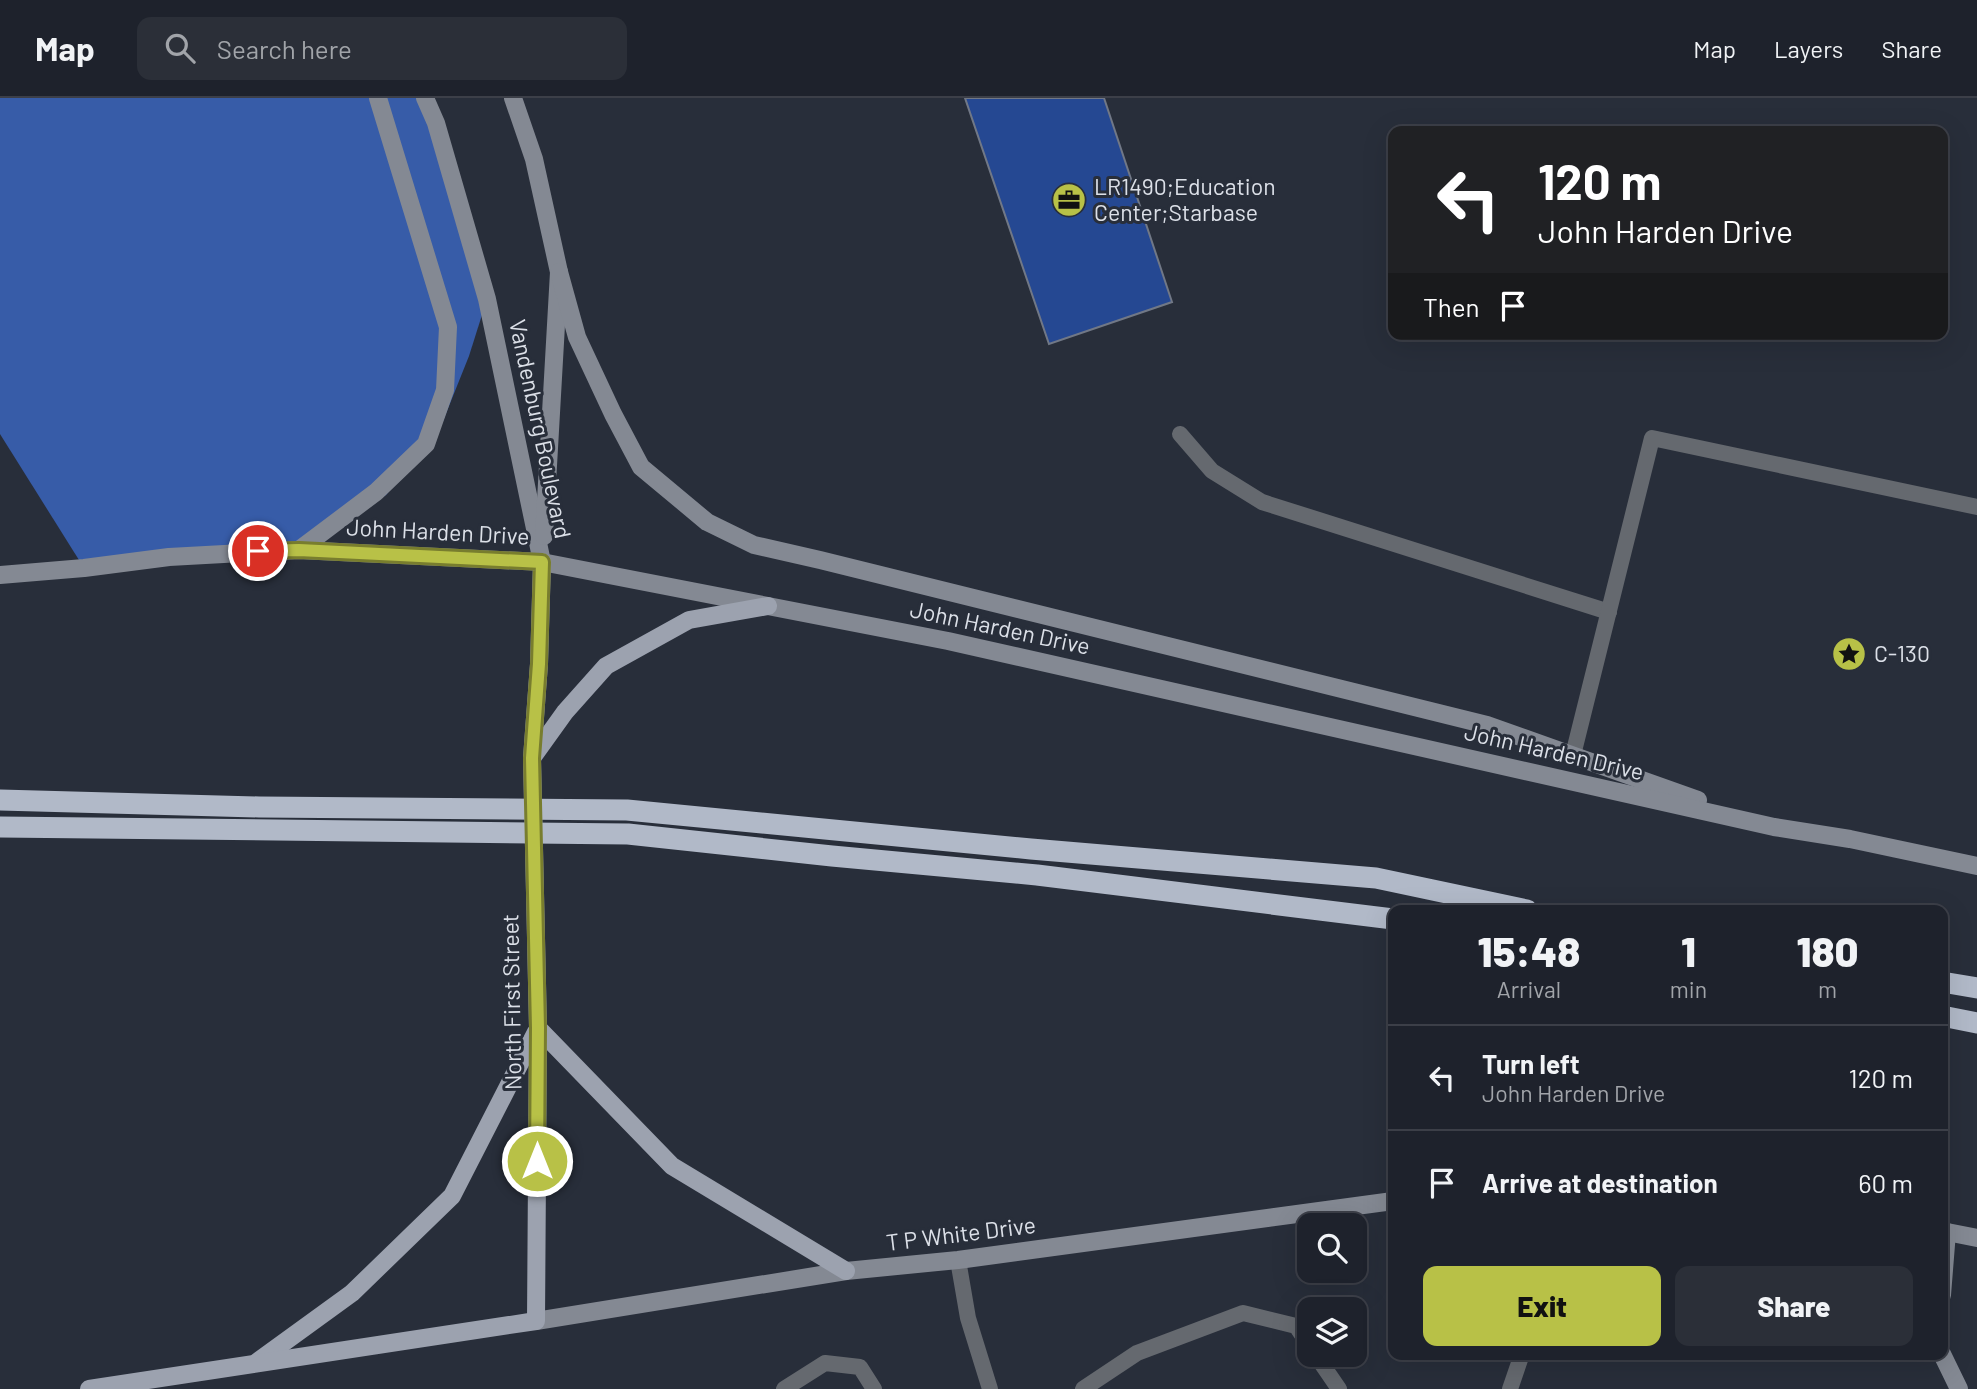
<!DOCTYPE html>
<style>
body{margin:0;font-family:Barlow,sans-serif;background:#2b2f38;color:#f1f3f6;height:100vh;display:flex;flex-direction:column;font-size:26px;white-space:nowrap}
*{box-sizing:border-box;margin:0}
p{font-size:23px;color:#a1a4a9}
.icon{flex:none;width:38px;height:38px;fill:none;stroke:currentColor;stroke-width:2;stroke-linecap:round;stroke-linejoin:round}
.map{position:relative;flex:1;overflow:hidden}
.details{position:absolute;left:1388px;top:807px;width:560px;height:455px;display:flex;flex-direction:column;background:#1e222c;border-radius:14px;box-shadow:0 7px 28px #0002,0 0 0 2px #3c3f48}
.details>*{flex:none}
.banner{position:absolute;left:1388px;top:28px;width:560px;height:214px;border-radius:14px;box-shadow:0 7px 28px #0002,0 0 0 2px #3c3f48;background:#202124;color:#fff;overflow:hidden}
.buttons{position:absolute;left:1297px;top:1115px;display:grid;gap:14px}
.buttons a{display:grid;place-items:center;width:70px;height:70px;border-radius:14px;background:#1e222c;box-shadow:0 7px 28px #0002,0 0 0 2px #3c3f48;font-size:35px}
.pin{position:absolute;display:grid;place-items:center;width:60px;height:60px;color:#fff;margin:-30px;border:4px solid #fff;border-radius:50%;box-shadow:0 2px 7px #0007}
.me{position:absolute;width:77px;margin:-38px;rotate:0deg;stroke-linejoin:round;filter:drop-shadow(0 0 5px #0008)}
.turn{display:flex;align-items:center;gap:24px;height:147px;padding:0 35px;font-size:32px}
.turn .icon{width:91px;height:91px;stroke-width:2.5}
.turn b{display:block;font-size:49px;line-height:60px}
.then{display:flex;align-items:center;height:66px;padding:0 35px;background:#0003;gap:14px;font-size:26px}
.eta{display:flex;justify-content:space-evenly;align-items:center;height:119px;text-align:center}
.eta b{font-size:42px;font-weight:800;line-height:49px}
.button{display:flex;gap:14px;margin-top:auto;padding:14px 35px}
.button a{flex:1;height:80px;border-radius:14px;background:#b8c147;color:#111;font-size:28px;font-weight:800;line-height:80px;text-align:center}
.button a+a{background:#2b2f38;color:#f1f3f6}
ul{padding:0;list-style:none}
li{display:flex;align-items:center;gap:21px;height:105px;padding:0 35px;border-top:2px solid #3c3f48}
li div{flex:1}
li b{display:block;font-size:26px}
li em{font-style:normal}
header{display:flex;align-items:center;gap:42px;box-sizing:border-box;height:98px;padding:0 35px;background:#1e222c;border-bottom:2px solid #3c3f48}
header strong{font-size:33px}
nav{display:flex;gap:38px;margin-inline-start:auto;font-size:24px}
.search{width:490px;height:63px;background:#2b2f38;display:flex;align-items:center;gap:18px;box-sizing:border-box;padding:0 24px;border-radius:14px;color:#a1a4a9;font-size:26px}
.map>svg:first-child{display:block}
.forest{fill:#375ca8}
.building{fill:#254892;stroke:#717886;stroke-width:2}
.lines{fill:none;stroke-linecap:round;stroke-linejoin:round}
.lane{stroke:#65696f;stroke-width:16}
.secondary{stroke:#848993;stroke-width:18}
.primary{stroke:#9ca2af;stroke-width:18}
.highway{stroke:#b1b9c8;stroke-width:21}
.route-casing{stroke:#787d2e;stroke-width:18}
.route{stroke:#b8c147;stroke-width:12}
.labels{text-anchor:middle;stroke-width:6;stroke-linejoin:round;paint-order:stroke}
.poi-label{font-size:23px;fill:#dce0e8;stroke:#282e3a;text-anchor:start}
.street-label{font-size:23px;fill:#dce0e8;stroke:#282e3a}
</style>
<header>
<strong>Map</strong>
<div class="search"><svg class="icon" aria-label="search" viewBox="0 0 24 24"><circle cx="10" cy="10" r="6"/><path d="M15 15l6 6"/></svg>Search here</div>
<nav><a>Map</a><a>Layers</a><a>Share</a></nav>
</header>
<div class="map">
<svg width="1977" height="1291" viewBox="0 0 1977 1291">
<rect width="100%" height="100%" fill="#282e3a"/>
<path class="forest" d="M0 0H425L487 201 469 258 441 328 386 397 299 452 84 470 0 336Z"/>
<path class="building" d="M965 0H1104L1172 204 1049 246Z"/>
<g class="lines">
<g class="lane">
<path d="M1180 336 1212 373 1262 404 1609 514"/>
<path d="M1573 657 1652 340 1977 409"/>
<path d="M958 1162 968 1220 990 1291"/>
<path d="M1315 1256 1339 1291"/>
<path d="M784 1291 825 1265 860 1269 874 1291"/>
<path d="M1083 1291 1137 1255 1243 1215 1296 1228 1309 1247"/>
<path d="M1510 1291 1522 1256"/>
</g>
<g class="secondary">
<path d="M425 0 436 25 487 201 542 464"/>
<path d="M513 0 534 61 559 174 544 438"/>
<path d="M559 174 577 239 613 316 641 369 707 424 754 447 820 462 1487 627 1698 702"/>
<path d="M299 452 376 394 426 346 445 292 448 229 378 0"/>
<path d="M0 477 84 470 169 459 299 452 542 464 948 543 1774 729 1850 741 1977 768"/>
<path d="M1942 1133 1977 1140"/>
<path d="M1942 1197 1947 1134"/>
<path d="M536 1223 846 1173 958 1162 1393 1103"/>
<path d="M1942 1256 1959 1291"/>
</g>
<g class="primary">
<path d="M532 660 565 614 606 568 689 522 768 508"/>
<path d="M538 930 672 1068 846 1173"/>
<path d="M257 1264 352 1195 452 1098 536 934"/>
<path d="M89 1291 536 1223 538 930 532 660 539 566 542 464"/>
</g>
<g class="highway">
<path d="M0 702 259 709 627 712 1031 751 1376 780 1527 812"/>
<path d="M0 729 628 736 832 758 1037 777 1393 821"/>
<path d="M1942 884 1977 890"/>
<path d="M1942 918 1977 925"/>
</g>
</g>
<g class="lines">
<g class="route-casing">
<path id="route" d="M258 453 299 452 542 464 539 566 532 660 538 930 537 1063"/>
</g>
<use href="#route" class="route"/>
</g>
<defs>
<g id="office-disc" transform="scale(1.75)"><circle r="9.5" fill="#b8c147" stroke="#282e3a"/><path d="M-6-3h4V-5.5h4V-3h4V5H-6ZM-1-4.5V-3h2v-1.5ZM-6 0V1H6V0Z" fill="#111"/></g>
<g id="sight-disc" transform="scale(1.75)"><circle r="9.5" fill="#b8c147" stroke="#282e3a"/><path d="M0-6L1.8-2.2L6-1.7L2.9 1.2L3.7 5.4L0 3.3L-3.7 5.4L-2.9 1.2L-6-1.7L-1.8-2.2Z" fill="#111"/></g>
</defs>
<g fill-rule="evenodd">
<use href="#office-disc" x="1069" y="102"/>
<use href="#sight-disc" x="1849" y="556"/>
</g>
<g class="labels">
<g class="poi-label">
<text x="1094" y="97">LR1490;Education<tspan x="1094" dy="26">Center;Starbase</tspan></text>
<text x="1874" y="564">C-130</text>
</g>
<g class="street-label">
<text transform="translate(540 331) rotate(78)" y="8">Vandenburg Boulevard</text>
<text transform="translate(438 434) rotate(3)" y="8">John Harden Drive</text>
<text transform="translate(1000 530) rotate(12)" y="8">John Harden Drive</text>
<text transform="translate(1554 654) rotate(13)" y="8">John Harden Drive</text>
<text transform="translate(512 904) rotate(-91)" y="8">North First Street</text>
<text transform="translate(961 1136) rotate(-7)" y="8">T P White Drive</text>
</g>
</g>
</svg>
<div class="buttons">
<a><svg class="icon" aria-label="search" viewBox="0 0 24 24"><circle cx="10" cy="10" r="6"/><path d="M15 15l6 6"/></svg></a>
<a><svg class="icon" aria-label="layers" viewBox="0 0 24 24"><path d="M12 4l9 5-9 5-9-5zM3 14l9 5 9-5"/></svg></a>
</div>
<div class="pin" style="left:258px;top:453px;background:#d93025"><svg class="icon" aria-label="arrive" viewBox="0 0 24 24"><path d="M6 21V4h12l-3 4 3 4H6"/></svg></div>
<svg class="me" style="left:537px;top:1063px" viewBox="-20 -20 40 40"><circle r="17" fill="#b8c147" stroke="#fff" stroke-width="3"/><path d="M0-11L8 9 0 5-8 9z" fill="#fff"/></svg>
<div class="banner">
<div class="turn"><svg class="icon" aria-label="left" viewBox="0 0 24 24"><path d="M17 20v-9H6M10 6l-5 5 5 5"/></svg><div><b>120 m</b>John Harden Drive</div></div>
<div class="then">Then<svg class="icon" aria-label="arrive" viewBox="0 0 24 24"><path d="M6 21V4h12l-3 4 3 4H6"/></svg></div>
</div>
<section class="details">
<div class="eta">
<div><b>15:48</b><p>Arrival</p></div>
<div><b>1</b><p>min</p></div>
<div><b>180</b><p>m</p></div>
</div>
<ul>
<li><svg class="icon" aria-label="left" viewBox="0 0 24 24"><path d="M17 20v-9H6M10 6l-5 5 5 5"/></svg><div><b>Turn left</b><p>John Harden Drive</p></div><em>120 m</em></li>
<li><svg class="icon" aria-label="arrive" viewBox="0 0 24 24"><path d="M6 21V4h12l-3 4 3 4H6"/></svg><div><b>Arrive at destination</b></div><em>60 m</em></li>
</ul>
<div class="button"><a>Exit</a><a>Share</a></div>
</section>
</div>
